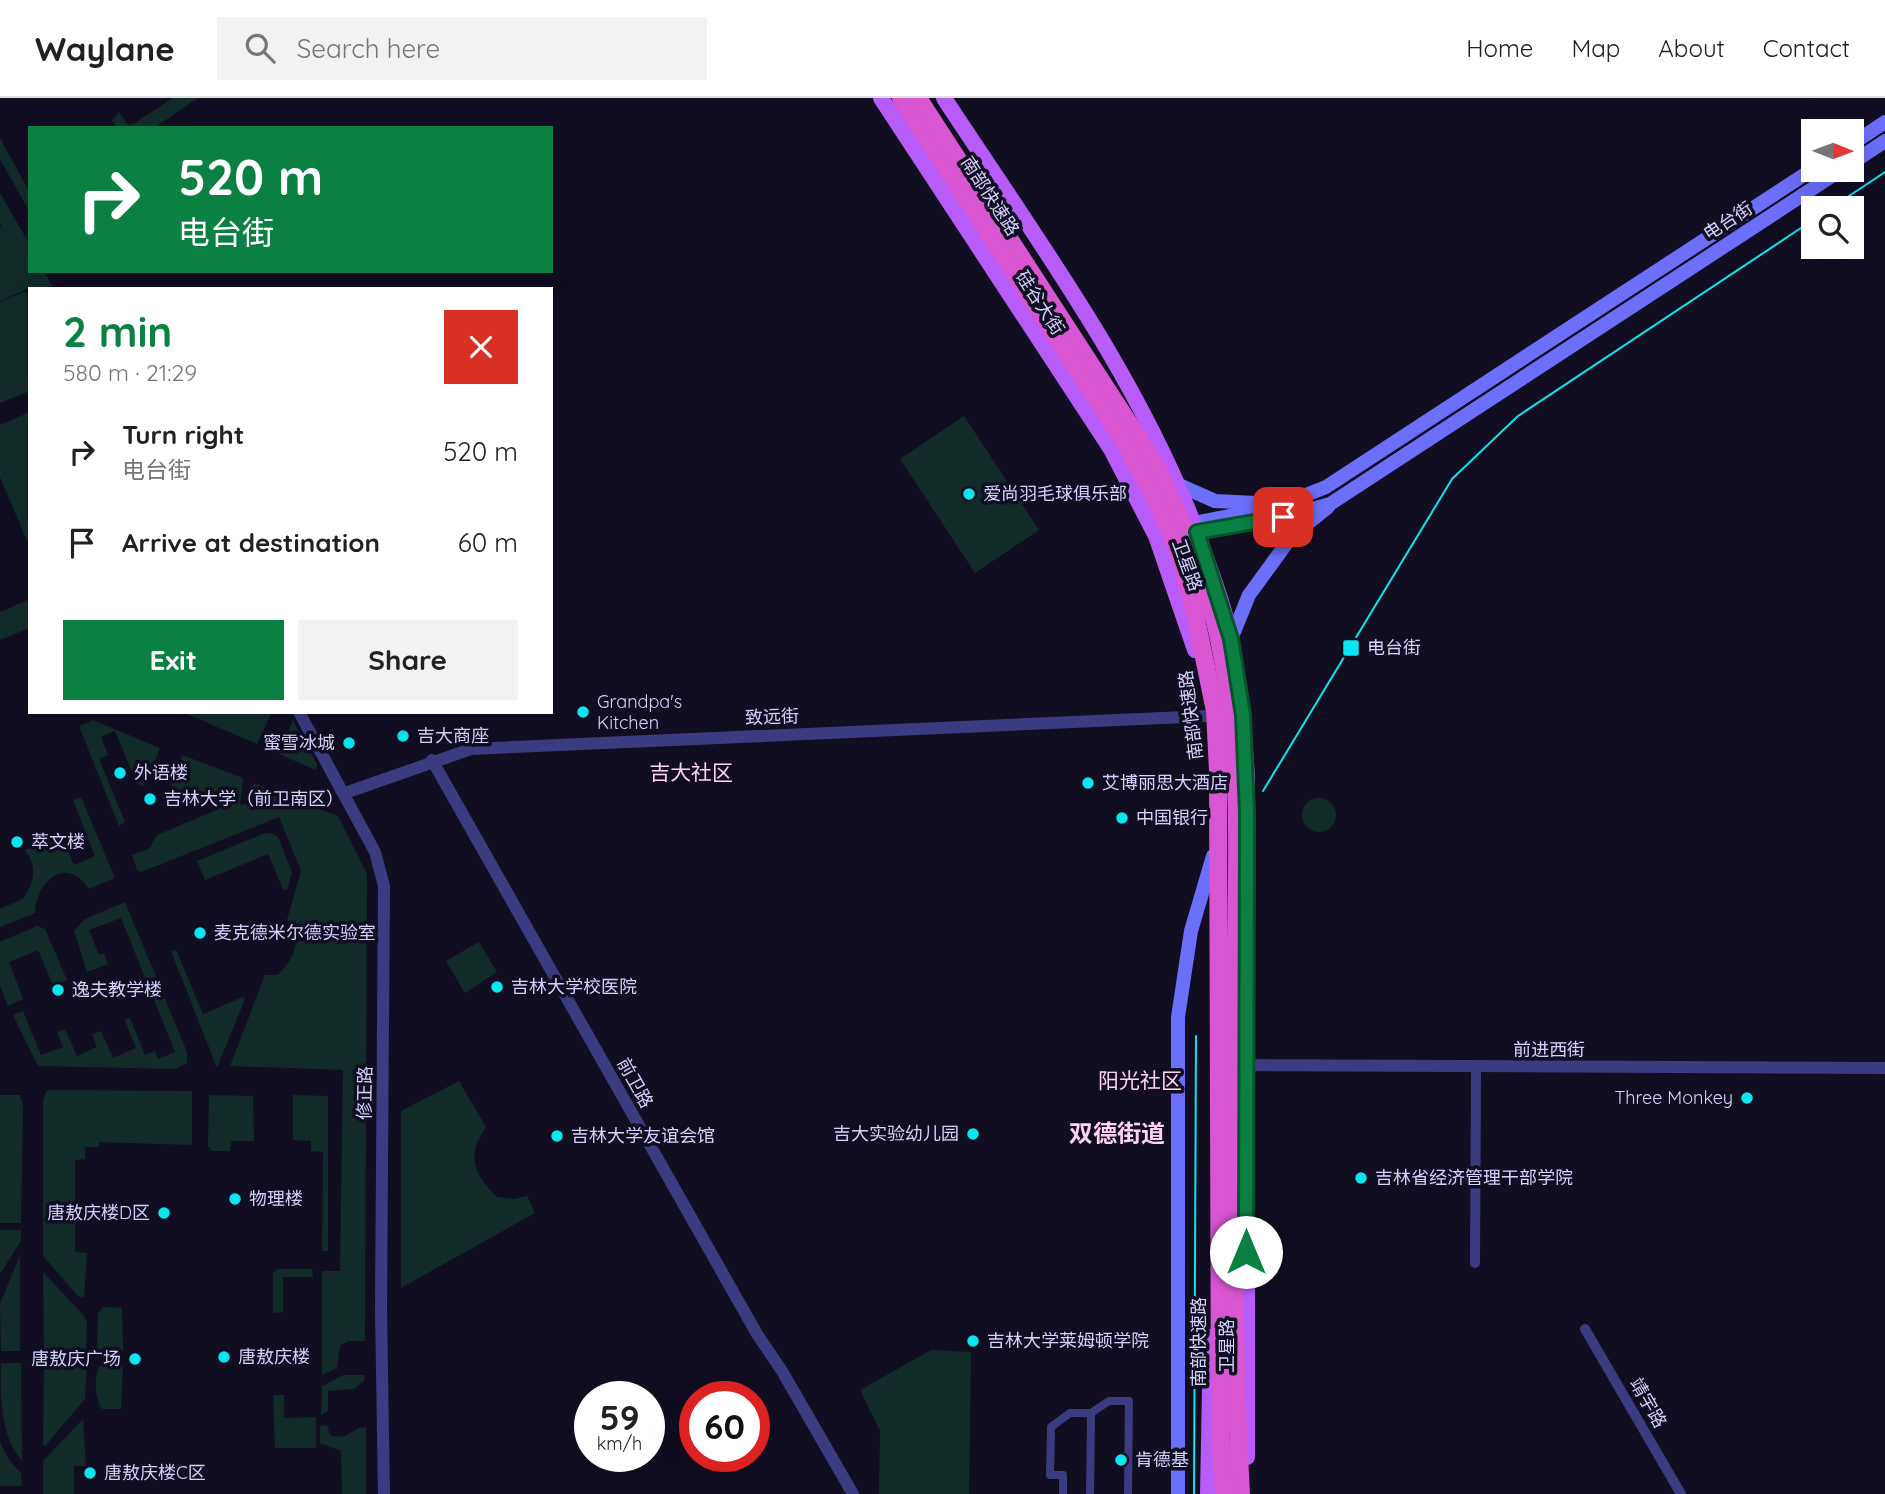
<!DOCTYPE html>
<meta charset="utf-8">
<style>
body{margin:0;font-family:Quicksand,"Noto Sans SC",sans-serif;background:#f2f2f2;color:#202124;height:100vh;display:flex;flex-direction:column;font-size:26px;white-space:nowrap}
*{box-sizing:border-box;margin:0}
p{font-size:23px;color:#757577}
.icon{flex:none;width:38px;height:38px;fill:none;stroke:currentColor;stroke-width:2;stroke-linecap:round;stroke-linejoin:round}
.map{position:relative;flex:1;overflow:hidden}
.sheet{position:absolute;left:28px;top:189px;width:525px;height:427px;display:flex;flex-direction:column;background:#fff;border-radius:0px;box-shadow:0 7px 28px #0002}
.sheet>*{flex:none}
.guide{position:absolute;left:28px;top:28px;width:525px;height:147px;border-radius:0px;box-shadow:0 7px 28px #0002;background:#0b8043;color:#fff;overflow:hidden}
.needle{width:46px;rotate:91deg}
.fabs{position:absolute;left:1801px;top:21px;display:grid;gap:14px}
.fabs a{display:grid;place-items:center;width:63px;height:63px;border-radius:0px;background:#fff;box-shadow:0 7px 28px #0002;font-size:35px}
.speed{position:absolute;left:574px;top:1283px;display:flex;gap:14px;font-size:35px;font-weight:700;text-align:center}
.speed>*{display:grid;place-content:center;width:91px;height:91px;border-radius:50%;background:#fff;box-shadow:0 7px 28px #0002;line-height:1}
.speed small{font-size:18px;font-weight:400}
.speed .limit{border:10px solid #d22;background:#fff;color:#111}
.pin{position:absolute;display:grid;place-items:center;width:60px;height:60px;color:#fff;margin:-30px;border-radius:14px;box-shadow:0 4px 10px #0006}
.me{position:absolute;width:77px;margin:-38px;rotate:0deg;stroke-linejoin:round;filter:drop-shadow(0 0 5px #0008)}
.turn{display:flex;align-items:center;gap:24px;height:147px;padding:0 35px;font-size:32px}
.turn .icon{width:91px;height:91px;stroke-width:2.5}
.turn b{display:block;font-size:49px;line-height:60px}
.round{display:grid;place-items:center;flex:none;width:74px;height:74px;border-radius:0px;background:#f2f2f2}
.summary{display:flex;align-items:center;justify-content:space-between;height:119px;padding:0 35px}
h1{font-size:42px;font-weight:700;line-height:52px;color:#0b8043}
.primary-button{display:flex;gap:14px;margin-top:auto;padding:14px 35px}
.primary-button a{flex:1;height:80px;border-radius:0px;background:#0b8043;color:#fff;font-size:28px;font-weight:700;line-height:80px;text-align:center}
.primary-button a+a{background:#f2f2f2;color:#202124}
ul{padding:0;list-style:none}
li{display:flex;align-items:center;gap:21px;height:91px;padding:0 35px}
li div{flex:1}
li b{display:block;font-size:26px}
li em{font-style:normal}
header{display:flex;align-items:center;gap:42px;box-sizing:border-box;height:98px;padding:0 35px;background:#fff;border-bottom:2px solid #e0e0e0}
header strong{font-size:33px}
nav{display:flex;gap:38px;margin-inline-start:auto;font-size:24px}
.search{width:490px;height:63px;background:#f2f2f2;display:flex;align-items:center;gap:18px;box-sizing:border-box;padding:0 24px;border-radius:0px;color:#757577;font-size:26px}
.map>svg:first-child{display:block}
.green{fill:#122b29}
.lines{fill:none;stroke-linecap:round;stroke-linejoin:round}
.pedestrian{stroke:#3b3c7f;stroke-width:8}
.minor{stroke:#3b3c7f;stroke-width:10}
.tertiary{stroke:#3b3c7f;stroke-width:12}
.secondary{stroke:#6b6ffa;stroke-width:14}
.primary{stroke:#b75cf9;stroke-width:16}
.trunk{stroke:#d856d1;stroke-width:18}
.tram{stroke:#09e5f1;stroke-width:2}
.trunk-bridge{stroke:#d856d1;stroke-width:18}
.route-casing{stroke:#07532c;stroke-width:18}
.route{stroke:#0b8043;stroke-width:12}
.poi-dot{fill:#09e5f1;stroke:#110e22;stroke-width:2.5}
.labels{text-anchor:middle;stroke-width:7;stroke-linejoin:round;paint-order:stroke}
.street-label{font-size:18px;fill:#d4d1fd;stroke:#110e22}
.poi-label{font-size:18px;fill:#d4d1fd;stroke:#110e22;text-anchor:start}
.quarter-label{font-size:21px;fill:#fdd3f0;stroke:#110e22}
.district-label{font-size:24px;font-weight:bold;fill:#fdd3f0;stroke:#110e22}
</style>
<header>
<strong>Waylane</strong>
<div class="search"><svg class="icon" aria-label="search" viewBox="0 0 24 24"><circle cx="10" cy="10" r="6"/><path d="M15 15l6 6"/></svg>Search here</div>
<nav><a>Home</a><a>Map</a><a>About</a><a>Contact</a></nav>
</header>
<div class="map">
<svg width="1885" height="1396" viewBox="0 0 1885 1396">
<rect width="100%" height="100%" fill="#110e22"/>
<g class="green">
<path d="M173 0H198L154 30H117L112 22 119 14 128 27 133 26Z"/>
<path d="M0 40 30 95V115L0 61Z"/>
<path d="M0 95 30 147V173H44L54 191H30V198L27 191 0 203V128L3 133 0 125Z"/>
<path d="M26 193 30 202V293L0 305V204Z"/>
<path d="M30 314V450L0 379V327Z"/>
<path d="M964 318 1039 432 975 475 900 361Z"/>
<path d="M30 501V530L0 542V514Z"/>
<path d="M182 614H272L257 646Z"/>
<path d="M93 622 160 650 144 688 137 686 115 633 101 639 108 657 99 661 125 724 119 728 79 628Z"/>
<path d="M293 622 317 666 316 672 279 656Z"/>
<path d="M182 657 243 680 240 707 246 706 254 685 338 718 367 776 365 1243H348L340 1248 337 1270 322 1277V1173H340L343 972 230 968 265 877H277C292 866 306 835 287 822L301 773 279 719 141 774 137 772 132 757 149 751 157 737 219 711 213 697 204 701 201 693 175 703 167 699Z"/>
<path d="M81 699 115 780 89 791C66 756 36 784 35 815L0 829V811L23 801C34 785 38 769 25 752L61 736 74 767 95 758 73 702Z"/>
<circle cx="1319" cy="717" r="17"/>
<path d="M271 735 278 739 292 775 287 792 283 791 268 756 205 782 197 763 263 736Z"/>
<path d="M125 804 187 954V965L175 971 38 968 13 917 23 913 41 957 63 949 57 934 65 931 77 958 97 949 92 936 101 933 113 960 136 950 125 922 130 920 145 957 155 953 158 961 175 954 121 820 89 832 99 857 104 855 108 866 87 874 74 833 85 821Z"/>
<path d="M37 828 45 831 67 882 53 887 38 852 9 864 23 901 8 908 0 888V844Z"/>
<path d="M479 844 497 874 465 895 446 863Z"/>
<path d="M176 852 203 916 243 899 245 901 217 970 171 853Z"/>
<path d="M459 983 486 1029C466 1057 473 1076 497 1099L515 1101 527 1098 535 1115 401 1190V1013Z"/>
<path d="M47 992 192 993V1047L99 1044V1049H85V1061L75 1062V1154L87 1155 84 1200 78 1198 43 1158V1002Z"/>
<path d="M0 997H20L23 1008 21 1125H0Z"/>
<path d="M209 997 253 998 254 1043H231L230 1053H212L208 1048Z"/>
<path d="M293 997 328 998V1153H322L323 1054 311 1053V1043L293 1042Z"/>
<path d="M0 1132H21V1143L0 1176Z"/>
<path d="M20 1157V1253H1L0 1206Z"/>
<path d="M278 1171H312L313 1179H283V1214L273 1215V1175Z"/>
<path d="M43 1174 84 1218 87 1225 86 1253 44 1254Z"/>
<path d="M103 1209 122 1210 123 1252 120 1254 97 1251 98 1216Z"/>
<path d="M931 1252 971 1254 969 1396H879L880 1333 860 1292Z"/>
<path d="M1 1265H21L22 1363C0 1337 0 1298 1 1265Z"/>
<path d="M44 1266 87 1268 85 1301 46 1347H43Z"/>
<path d="M101 1266 123 1268 121 1311H102C95 1301 93 1276 101 1266Z"/>
<path d="M343 1277H365L364 1283 354 1291 328 1293V1313L321 1317 322 1288Z"/>
<path d="M273 1297H284V1320L316 1319V1350H275Z"/>
<path d="M83 1321 86 1368H74V1396H43V1363Z"/>
<path d="M327 1327 330 1337C348 1343 351 1330 366 1329V1396H342L341 1353 320 1345V1328Z"/>
<path d="M0 1344 9 1362 21 1375 22 1388H0Z"/>
</g>
<g class="lines">
<g class="pedestrian">
<path d="M1063 1396V1377H1050L1051 1329 1070 1315H1091"/>
<path d="M1090 1396 1091 1315 1109 1303H1129L1128 1396"/>
</g>
<g class="minor">
<path d="M1475 1165 1476 969"/>
<path d="M1585 1231 1681 1396"/>
</g>
<g class="tertiary">
<path d="M299 614 375 754 384 788 381 1211 384 1396"/>
<path d="M432 662 757 1236 782 1273 853 1396"/>
<path d="M345 695 471 651 1208 618"/>
<path d="M1241 967 1885 970"/>
</g>
<g class="secondary">
<path d="M1852 46 1885 24"/>
<path d="M1852 65 1885 43"/>
<path d="M1179 387 1215 403 1256 405"/>
<path d="M1183 427 1276 409 1326 389 1813 71"/>
<path d="M1186 435 1283 419 1330 406 1841 72"/>
<path d="M1231 541 1249 497 1292 438 1328 409"/>
<path d="M1178 1396V919L1191 833 1213 758"/>
</g>
<g class="primary">
<path d="M881 0 1111 351 1156 438 1195 552"/>
<path d="M944 0C1037 142 1140 280 1199 440 1211 474 1224 507 1231 542 1240 587 1244 633 1247 679V1359"/>
<path d="M1208 1396 1211 1239"/>
</g>
<g class="trunk">
<path d="M901 0 962 94"/>
<path d="M918 0 975 88"/>
</g>
<g class="tram">
<path d="M1831 110 1885 74"/>
<path d="M1263 693 1452 381 1518 318 1813 122"/>
<path d="M1194 1396 1196 938"/>
</g>
<g class="trunk-bridge">
<path d="M975 88 1152 361C1179 412 1201 467 1215 523 1249 666 1234 817 1234 962 1234 1106 1233 1252 1241 1396"/>
<path d="M962 94 1122 340 1157 404 1177 450 1193 506 1215 613 1218 673 1220 1331 1224 1396"/>
</g>
</g>
<g class="lines">
<g class="route-casing">
<path id="route" d="M1246 1154 1247 715 1243 617 1231 541 1197 434 1283 419"/>
</g>
<use href="#route" class="route"/>
</g>
<g class="poi-dot">
<circle cx="969" cy="396" r="7"/>
<rect x="1342" y="541" width="18" height="18" rx="3.5"/>
<circle cx="583" cy="614" r="7"/>
<circle cx="403" cy="638" r="7"/>
<circle cx="349" cy="645" r="7"/>
<circle cx="120" cy="675" r="7"/>
<circle cx="1088" cy="685" r="7"/>
<circle cx="150" cy="701" r="7"/>
<circle cx="1122" cy="720" r="7"/>
<circle cx="17" cy="744" r="7"/>
<circle cx="200" cy="835" r="7"/>
<circle cx="497" cy="889" r="7"/>
<circle cx="58" cy="892" r="7"/>
<circle cx="1747" cy="1000" r="7"/>
<circle cx="973" cy="1036" r="7"/>
<circle cx="557" cy="1038" r="7"/>
<circle cx="1361" cy="1080" r="7"/>
<circle cx="235" cy="1101" r="7"/>
<circle cx="164" cy="1115" r="7"/>
<circle cx="973" cy="1243" r="7"/>
<circle cx="224" cy="1259" r="7"/>
<circle cx="135" cy="1261" r="7"/>
<circle cx="1121" cy="1362" r="7"/>
<circle cx="90" cy="1375" r="7"/>
</g>
<g class="labels">
<g class="street-label">
<text transform="translate(990 98) rotate(57)" y="6">南部快速路</text>
<text transform="translate(1728 123) rotate(-33)" y="6">电台街</text>
<text transform="translate(1040 205) rotate(57)" y="6">硅谷大街</text>
<text transform="translate(1187 467) rotate(70)" y="6">卫星路</text>
<text transform="translate(1191 617) rotate(-97)" y="6">南部快速路</text>
<text transform="translate(772 619) rotate(-2)" y="6">致远街</text>
<text x="1549" y="958">前进西街</text>
<text transform="translate(635 985) rotate(61)" y="6">前卫路</text>
<text transform="translate(365 995) rotate(-89)" y="6">修正路</text>
<text transform="translate(1199 1244) rotate(-90)" y="6">南部快速路</text>
<text transform="translate(1227 1248) rotate(-90)" y="6">卫星路</text>
<text transform="translate(1648 1305) rotate(60)" y="6">靖宇路</text>
</g>
<g class="poi-label">
<text x="983" y="402">爱尚羽毛球俱乐部</text>
<text x="1367" y="556">电台街</text>
<text x="597" y="610">Grandpa's<tspan x="597" dy="21">Kitchen</tspan></text>
<text x="417" y="644">吉大商座</text>
<text x="335" y="651" text-anchor="end">蜜雪冰城</text>
<text x="134" y="681">外语楼</text>
<text x="1102" y="691">艾博丽思大酒店</text>
<text x="164" y="707">吉林大学（前卫南区）</text>
<text x="1136" y="726">中国银行</text>
<text x="31" y="750">萃文楼</text>
<text x="214" y="841">麦克德米尔德实验室</text>
<text x="511" y="895">吉林大学校医院</text>
<text x="72" y="898">逸夫教学楼</text>
<text x="1733" y="1006" text-anchor="end">Three Monkey</text>
<text x="959" y="1042" text-anchor="end">吉大实验幼儿园</text>
<text x="571" y="1044">吉林大学友谊会馆</text>
<text x="1375" y="1086">吉林省经济管理干部学院</text>
<text x="249" y="1107">物理楼</text>
<text x="150" y="1121" text-anchor="end">唐敖庆楼D区</text>
<text x="987" y="1249">吉林大学莱姆顿学院</text>
<text x="238" y="1265">唐敖庆楼</text>
<text x="121" y="1267" text-anchor="end">唐敖庆广场</text>
<text x="1135" y="1368">肯德基</text>
<text x="104" y="1381">唐敖庆楼C区</text>
</g>
<g class="quarter-label">
<text x="691" y="682">吉大社区</text>
<text x="1140" y="990">阳光社区</text>
</g>
<g class="district-label">
<text x="1117" y="1044">双德街道</text>
</g>
</g>
</svg>
<div class="fabs">
<a><svg class="needle" viewBox="-14 -14 28 28"><path d="M0-13l5 13h-10z" fill="#e53935"/><path d="M0 13l5-13h-10z" fill="#757577"/></svg></a>
<a><svg class="icon" aria-label="search" viewBox="0 0 24 24"><circle cx="10" cy="10" r="6"/><path d="M15 15l6 6"/></svg></a>
</div>
<div class="speed"><div>59<small>km/h</small></div><div class="limit">60</div></div>
<div class="pin" style="left:1283px;top:419px;background:#d93025"><svg class="icon" aria-label="arrive" viewBox="0 0 24 24"><path d="M6 21V4h12l-3 4 3 4H6"/></svg></div>
<svg class="me" style="left:1246px;top:1154px" viewBox="-20 -20 40 40"><circle r="19" fill="#fff"/><path d="M0-13L10 11 0 6-10 11z" fill="#0b8043"/></svg>
<div class="guide">
<div class="turn"><svg class="icon" aria-label="right" viewBox="0 0 24 24"><path d="M7 20v-9h11M14 6l5 5-5 5"/></svg><div><b>520 m</b>电台街</div></div>
</div>
<section class="sheet">
<div class="summary"><div><h1>2 min</h1><p>580 m · 21:29</p></div><a class="round" style="background:#d93025;color:#fff"><svg class="icon" aria-label="close" viewBox="0 0 24 24"><path d="M6 6l12 12M18 6L6 18"/></svg></a></div>
<ul>
<li><svg class="icon" aria-label="right" viewBox="0 0 24 24"><path d="M7 20v-9h11M14 6l5 5-5 5"/></svg><div><b>Turn right</b><p>电台街</p></div><em>520 m</em></li>
<li><svg class="icon" aria-label="arrive" viewBox="0 0 24 24"><path d="M6 21V4h12l-3 4 3 4H6"/></svg><div><b>Arrive at destination</b></div><em>60 m</em></li>
</ul>
<div class="primary-button"><a>Exit</a><a>Share</a></div>
</section>
</div>
